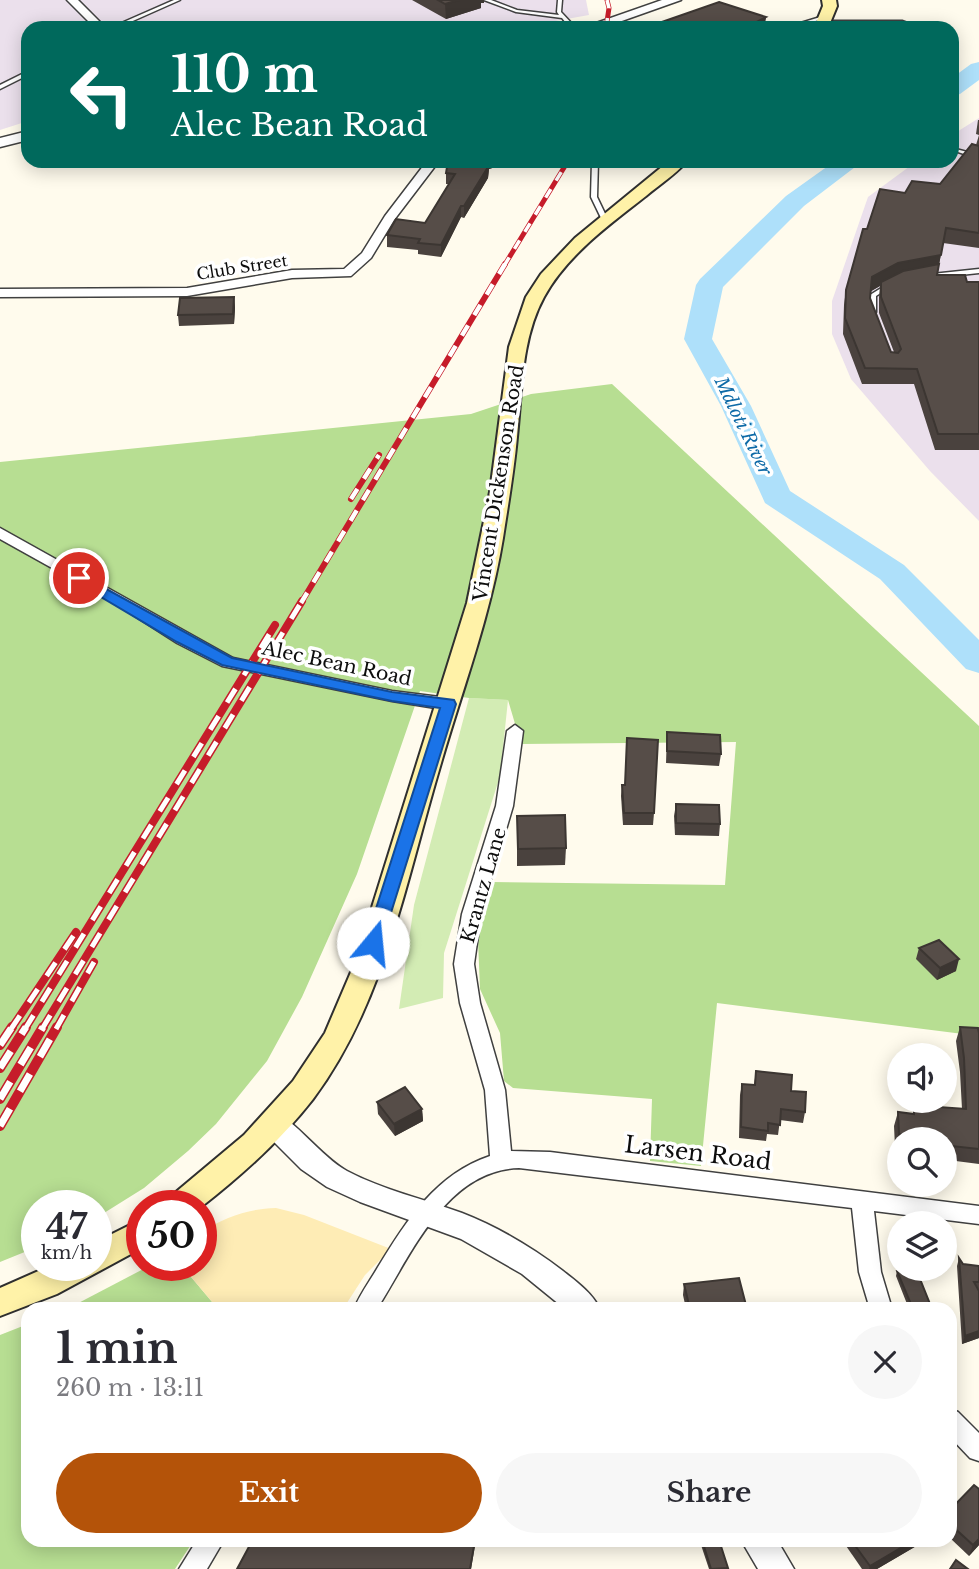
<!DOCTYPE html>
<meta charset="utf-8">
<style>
body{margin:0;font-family:"Libre Baskerville",serif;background:#f7f7f7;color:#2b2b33;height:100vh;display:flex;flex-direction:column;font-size:26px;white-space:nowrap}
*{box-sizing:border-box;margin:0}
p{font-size:23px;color:#7c7c81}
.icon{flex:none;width:38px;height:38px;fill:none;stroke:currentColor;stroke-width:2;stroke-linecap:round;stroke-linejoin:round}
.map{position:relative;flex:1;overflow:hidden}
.sheet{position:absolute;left:21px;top:1302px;width:936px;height:245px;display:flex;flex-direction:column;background:#fff;border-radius:21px;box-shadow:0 4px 18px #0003}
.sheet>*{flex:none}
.guide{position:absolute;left:21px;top:21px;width:938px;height:147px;border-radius:21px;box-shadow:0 4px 18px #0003;background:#00695c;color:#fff;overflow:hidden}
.buttons{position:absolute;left:887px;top:1043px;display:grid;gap:14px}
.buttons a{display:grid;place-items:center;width:70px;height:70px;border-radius:50%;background:#fff;box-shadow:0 4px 18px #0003;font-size:35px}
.speed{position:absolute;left:21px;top:1190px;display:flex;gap:14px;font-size:35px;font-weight:700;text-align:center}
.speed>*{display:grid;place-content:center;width:91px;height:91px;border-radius:50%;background:#fff;box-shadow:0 4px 18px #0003;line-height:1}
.speed small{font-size:18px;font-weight:400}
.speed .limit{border:10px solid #d22;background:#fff;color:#111}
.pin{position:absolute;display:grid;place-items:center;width:60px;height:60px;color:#fff;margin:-30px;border:4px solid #fff;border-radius:50%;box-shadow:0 2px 7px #0007}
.me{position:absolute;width:77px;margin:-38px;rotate:17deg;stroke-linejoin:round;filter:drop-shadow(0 0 5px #0008)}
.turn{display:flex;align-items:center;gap:24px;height:147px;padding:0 35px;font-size:32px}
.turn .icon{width:91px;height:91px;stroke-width:2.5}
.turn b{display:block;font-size:49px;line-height:60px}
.round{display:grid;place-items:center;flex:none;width:74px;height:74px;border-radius:37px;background:#f7f7f7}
.head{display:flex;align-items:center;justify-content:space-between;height:119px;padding:0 35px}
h1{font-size:42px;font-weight:700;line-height:52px}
.cta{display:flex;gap:14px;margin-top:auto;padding:14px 35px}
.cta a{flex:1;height:80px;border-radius:42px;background:#b45309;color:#fff;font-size:28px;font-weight:700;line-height:80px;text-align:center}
.cta a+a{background:#f7f7f7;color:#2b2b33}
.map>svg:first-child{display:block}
.industrial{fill:#ebe0ec}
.green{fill:#d3ecb4}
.forest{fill:#b7de92}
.sand{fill:#feecb5}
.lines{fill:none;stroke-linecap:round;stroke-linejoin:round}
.river{fill:#aee0fa;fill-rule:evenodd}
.service-casing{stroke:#404040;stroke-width:3}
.minor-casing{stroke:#404040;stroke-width:3}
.tertiary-casing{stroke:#404040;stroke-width:3}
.secondary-casing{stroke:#2f2f2f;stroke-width:4}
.service{fill:#fff;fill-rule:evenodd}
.minor{fill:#fff;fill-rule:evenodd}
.tertiary{fill:#fff;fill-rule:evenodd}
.secondary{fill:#fff2a8;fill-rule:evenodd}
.rail-far3-casing{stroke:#c61c2a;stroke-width:5}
.rail-far2-casing{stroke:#c61c2a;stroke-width:6}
.rail-far1-casing{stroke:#c61c2a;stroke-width:8}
.rail-casing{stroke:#c61c2a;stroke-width:10}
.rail-far3{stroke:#fff;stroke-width:3.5;stroke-dasharray:10;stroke-linecap:butt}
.rail-far2{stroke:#fff;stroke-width:4.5;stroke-dasharray:12;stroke-linecap:butt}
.rail-far1{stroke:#fff;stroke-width:5;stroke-dasharray:16;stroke-linecap:butt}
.rail{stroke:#fff;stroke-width:7;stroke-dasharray:20;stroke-linecap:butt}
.wall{fill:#4a423e;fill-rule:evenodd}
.shaded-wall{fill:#3c3632}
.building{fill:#564d48;stroke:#3c3632;stroke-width:2}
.route{fill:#1a73e8;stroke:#114b97;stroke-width:2}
.labels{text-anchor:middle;stroke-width:7;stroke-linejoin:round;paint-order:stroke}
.far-street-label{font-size:16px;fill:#0d0d0d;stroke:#fff}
.far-water-label{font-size:18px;font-style:italic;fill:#0e6aa7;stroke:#fff}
.street-label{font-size:19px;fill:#0d0d0d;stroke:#fff}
.near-street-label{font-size:23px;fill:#0d0d0d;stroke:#fff}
</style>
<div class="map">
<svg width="979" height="1569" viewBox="0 0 979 1569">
<rect width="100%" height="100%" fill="#fffbed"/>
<g class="industrial">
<path d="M0 0H586L589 15 516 28H28V121L0 130Z"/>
<path d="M979 118V521L930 471 851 379 832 334V301L868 197 917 161H952V135Z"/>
</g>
<path class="green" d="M469 698 508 700 500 776 444 953 443 998 399 1009 414 905Z"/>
<g class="forest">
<path d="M612 384 979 726V1036L717 1003 701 1166 650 1161 652 1099 513 1088 504 1081 500 1033 480 989 478 940 492 882 725 885 736 742 521 744 508 700 469 698 420 691 357 874 302 997 267 1061 216 1124 188 1151 144 1188 96 1218V1206H37V1247L0 1262V462L471 414 531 394Z"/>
<path d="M151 1265H181L218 1309H67Z"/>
<path d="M28 1324V1540H194L175 1569H0V1335Z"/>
</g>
<path class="sand" d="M276 1208 304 1215 391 1249 365 1275 343 1309H218L181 1265H201V1232C226 1217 247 1209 276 1208Z"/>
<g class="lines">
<g class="river">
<path d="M979 62V80L960 94 952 96V78L971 64Z"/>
<path d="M835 161H863L804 206 723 287 712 339 751 406 790 491 904 565 979 640V673L966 669 880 579 765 503 721 406 684 339 696 285 700 279 786 196Z"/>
</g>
<g class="service-casing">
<g id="service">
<path d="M174 0H180L117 28H110Z"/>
<path d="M484 0H491L517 10 559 15 557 12 558 0H562L561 12 576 28H570L562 18 516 12Z"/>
<path d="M827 15 829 16V17L792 28H784Z"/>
<path d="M28 71V75L0 89V85Z"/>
<path d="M952 148 979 155V159L952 150Z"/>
<path d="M592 161H598L597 197 609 222 606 224 603 222 591 197Z"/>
<path d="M979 269V273L932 278 929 276 932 274Z"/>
<path d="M891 282 893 283V285L876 296V312L873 314 871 313 870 295Z"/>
</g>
</g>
<g class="minor-casing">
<g id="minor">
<path d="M67 0H78L106 28H95Z"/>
<path d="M823 21H902L921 28 819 26 818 24Z"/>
<path d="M427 161H439L394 220 371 258 351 276 292 278 187 296 0 297V289L187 288 292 270 344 269 362 253 385 216Z"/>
<path d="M0 528 233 658 392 691 448 698 456 704 448 710 392 701 222 666 177 643 113 602 0 539Z"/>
<path d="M515 725 523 731 513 806 481 914 474 964 480 1003 505 1090 511 1151 550 1152 979 1206V1224L874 1211 881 1272 892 1309H870L859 1272 852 1208 519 1168C446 1170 411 1255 377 1309H354C360 1294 370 1281 378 1267 407 1220 436 1174 490 1156L485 1090 460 1003 454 964 462 914 496 806 507 731Z"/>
<path d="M950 1409 958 1412 979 1433V1461L970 1458 950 1437Z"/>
<path d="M197 1540H224L207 1569H179Z"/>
</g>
</g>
<g class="tertiary-casing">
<g id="tertiary">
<path d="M662 0H681L602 28H582Z"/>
<path d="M28 131V140L0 147V138Z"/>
<path d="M273 1112C295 1119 321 1157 347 1171 383 1190 424 1199 462 1213 498 1227 533 1248 563 1271 577 1282 592 1293 600 1309H565L522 1274 461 1239 360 1202 327 1187 301 1169 263 1131 259 1123 263 1115Z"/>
<path d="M741 1540H777L794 1569H758Z"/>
</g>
</g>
<g class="secondary-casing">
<g id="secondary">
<path d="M822 0H836L837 6 828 28H814L823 6Z"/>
<path d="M669 161H687C676 174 659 185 646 196 609 225 567 255 544 297 521 339 522 391 517 437 514 471 508 505 503 538 490 618 461 693 439 770 406 881 384 1004 313 1099 281 1140 242 1175 201 1207L166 1206 170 1197 244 1135 293 1081 325 1033 354 965 467 603 490 492 509 347 526 297 541 274 575 238Z"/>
<path d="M142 1219V1248L57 1294 0 1316V1288L52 1265H96V1242Z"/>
</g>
</g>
<use href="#service" class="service"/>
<use href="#minor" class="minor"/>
<use href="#tertiary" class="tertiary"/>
<use href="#secondary" class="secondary"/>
<g class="rail-far3-casing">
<g id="rail-far3">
<path d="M606 28 609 8 607 0"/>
<path d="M504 266 568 161"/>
</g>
</g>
<g class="rail-far2-casing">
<g id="rail-far2">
<path d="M351 499 379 455"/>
<path d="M301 603 505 264"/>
</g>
</g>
<g class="rail-far1-casing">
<g id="rail-far1">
<path d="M11 1029 76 932"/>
<path d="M25 1029 275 625"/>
<path d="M42 1029 302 601"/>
<path d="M56 1029 94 962"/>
</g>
</g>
<g class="rail-casing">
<g id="rail">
<path d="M0 1045 12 1027"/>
<path d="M0 1068 26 1027"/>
<path d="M0 1099 43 1027"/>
<path d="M0 1126 57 1027"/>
</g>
</g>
<use href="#rail-far3" class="rail-far3"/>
<use href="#rail-far2" class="rail-far2"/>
<use href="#rail-far1" class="rail-far1"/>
<use href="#rail" class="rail"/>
</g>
<g class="wall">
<path d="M412 0H484V3H481V8L446 19Z"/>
<path d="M766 17 764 28H662V22Z"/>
<path d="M978 120H979V135L976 134Z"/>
<path d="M979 135V248L943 243 937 275 967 282H979V450H935L914 384H862L843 334 844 305 846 290 867 229 905 193 940 184 976 145ZM880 286 879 297V313L894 352H891L870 298V291Z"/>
<path d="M502 165 489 169 488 178 464 218 461 217 441 257 418 254V250L387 247V235L425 223 449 184H446V173Z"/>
<path d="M234 297 235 308 234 324 179 326 178 315Z"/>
<path d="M667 732 721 754 719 766 666 763Z"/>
<path d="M622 785 654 813 653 825H623L621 796Z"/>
<path d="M676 804 720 824 719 836 675 835 674 816Z"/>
<path d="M517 816 566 848 565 865 517 866Z"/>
<path d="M919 948 956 971 937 980 916 959Z"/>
<path d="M960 1027 979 1033V1164L948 1160V1163L945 1162V1139H900V1148L895 1147 894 1126 898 1112 913 1114 914 1109H924L925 1106 962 1109 960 1072 956 1041Z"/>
<path d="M756 1071 791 1091 805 1112 803 1123 780 1120 778 1135 767 1134 766 1141 739 1138 740 1095 742 1084 754 1085Z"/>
<path d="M377 1102 422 1109 423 1121 395 1136 378 1114Z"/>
<path d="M959 1258 963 1264 979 1266V1338L962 1344 957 1266Z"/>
<path d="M897 1271 932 1309H909L896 1276Z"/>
<path d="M684 1284 747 1309H686L683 1295Z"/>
<path d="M979 1489V1545L969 1556 950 1538V1510Z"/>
<path d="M514 1540H532V1545L514 1543Z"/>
<path d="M573 1540H591V1543Z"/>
<path d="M702 1540 728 1568V1569H709L701 1545Z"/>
<path d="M842 1540H920L918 1545 877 1569H862Z"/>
</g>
<g class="shaded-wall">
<path d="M459 0H484V3H481V8L446 19 445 4Z"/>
<path d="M766 17 764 28H745Z"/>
<path d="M489 161H503L502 165 489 169 488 178 464 218V206Z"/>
<path d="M461 206V217L441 257V245Z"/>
<path d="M946 228 938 270 881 282 880 286 870 292 872 277Z"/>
<path d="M234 297 235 308 234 324 233 314Z"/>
<path d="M959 959 956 971 937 980 940 968Z"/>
<path d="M422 1109 423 1121 395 1136 394 1124Z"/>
<path d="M979 1331V1338L962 1344 965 1336Z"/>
<path d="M979 1539V1545L969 1556 973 1545Z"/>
<path d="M475 1540H476L471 1569H470Z"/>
<path d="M664 1540H673L662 1546 663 1541Z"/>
<path d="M914 1540H920L918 1545 877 1569H869L870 1566Z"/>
</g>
<g class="building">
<path d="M438 0H459L445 4Z"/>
<path d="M719 2 766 17 745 28H675L662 22Z"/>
<path d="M883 22 917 25V28H878L879 23Z"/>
<path d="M972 144 979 146V233L946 228 941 255 898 263 872 277 870 298 891 352 898 353 901 349 881 297V282L903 271 939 264 937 275H965L967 282H979V434H938L917 369 865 368 845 318 846 290 863 229H867L880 189 905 193 912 181 940 184Z"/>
<path d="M448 161H489L488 167 464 206H461L441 245 418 243 420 239 387 235 396 219 425 223 455 174 446 173Z"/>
<path d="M234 297 233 314 178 315 180 298Z"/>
<path d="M667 732 720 735 721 754 667 751Z"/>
<path d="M627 738 658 740 654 813H624L622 785H625Z"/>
<path d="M676 804 719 805 720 824 676 823Z"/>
<path d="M565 815 566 848 518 849 517 816Z"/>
<path d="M939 940 959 959 940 968 919 948Z"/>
<path d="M960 1027 978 1028 979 1033V1149L952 1146V1149L945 1148V1139H921V1136L899 1134 898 1112 914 1114V1109H925V1106L966 1109 964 1058Z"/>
<path d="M756 1071 792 1075 791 1091 806 1092 805 1112 781 1109 780 1125 768 1123V1131L741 1127 742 1084 755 1085Z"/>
<path d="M405 1087 422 1109 394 1124 377 1102Z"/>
<path d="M959 1258 963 1264 979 1266V1282H974L979 1291V1331L965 1336Z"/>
<path d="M916 1269 932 1309H913L897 1271Z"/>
<path d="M739 1278 747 1309H690L684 1284Z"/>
<path d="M974 1485 979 1489V1539L973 1545 950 1524V1510Z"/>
<path d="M246 1540H475L470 1569H237L251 1543Z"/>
<path d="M702 1540H719L728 1568 711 1569Z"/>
<path d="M851 1540H914L870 1566Z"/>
<path d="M956 1560 968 1569H950Z"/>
</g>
<path class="route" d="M79 574 232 658 392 692 454 700 456 704 380 948H367L365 943 440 708 392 701 222 665 177 642 74 581 72 578Z"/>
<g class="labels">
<g class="far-street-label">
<text transform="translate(242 267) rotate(-9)" y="6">Club Street</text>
</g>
<g class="far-water-label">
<text transform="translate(743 426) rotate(64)" y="6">Mdloti River</text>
</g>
<g class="street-label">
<text transform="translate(498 483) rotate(-81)" y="7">Vincent Dickenson Road</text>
<text transform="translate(337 663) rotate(12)" y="7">Alec Bean Road</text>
<text transform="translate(483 885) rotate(-74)" y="7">Krantz Lane</text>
</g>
<g class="near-street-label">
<text transform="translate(698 1153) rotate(7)" y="8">Larsen Road</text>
</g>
</g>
</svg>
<div class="buttons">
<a><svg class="icon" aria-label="sound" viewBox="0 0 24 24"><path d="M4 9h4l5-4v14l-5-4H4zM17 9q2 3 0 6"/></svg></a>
<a><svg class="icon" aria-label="search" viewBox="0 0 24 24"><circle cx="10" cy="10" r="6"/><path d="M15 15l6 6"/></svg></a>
<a><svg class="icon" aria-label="layers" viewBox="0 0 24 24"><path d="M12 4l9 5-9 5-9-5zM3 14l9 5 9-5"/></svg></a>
</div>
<div class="speed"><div>47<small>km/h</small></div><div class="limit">50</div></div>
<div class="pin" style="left:79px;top:578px;background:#d93025"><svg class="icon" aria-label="arrive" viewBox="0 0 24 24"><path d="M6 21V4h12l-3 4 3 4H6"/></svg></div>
<svg class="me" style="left:373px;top:943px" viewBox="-20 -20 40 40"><circle r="19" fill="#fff"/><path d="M0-13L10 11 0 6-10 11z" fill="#1a73e8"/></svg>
<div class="guide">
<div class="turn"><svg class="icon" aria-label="left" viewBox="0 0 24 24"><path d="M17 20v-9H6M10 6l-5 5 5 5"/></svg><div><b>110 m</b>Alec Bean Road</div></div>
</div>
<section class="sheet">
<div class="head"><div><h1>1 min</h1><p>260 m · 13:11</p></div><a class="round"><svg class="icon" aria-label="close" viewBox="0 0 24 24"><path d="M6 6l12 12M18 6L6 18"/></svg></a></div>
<div class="cta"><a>Exit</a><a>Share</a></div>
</section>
</div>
